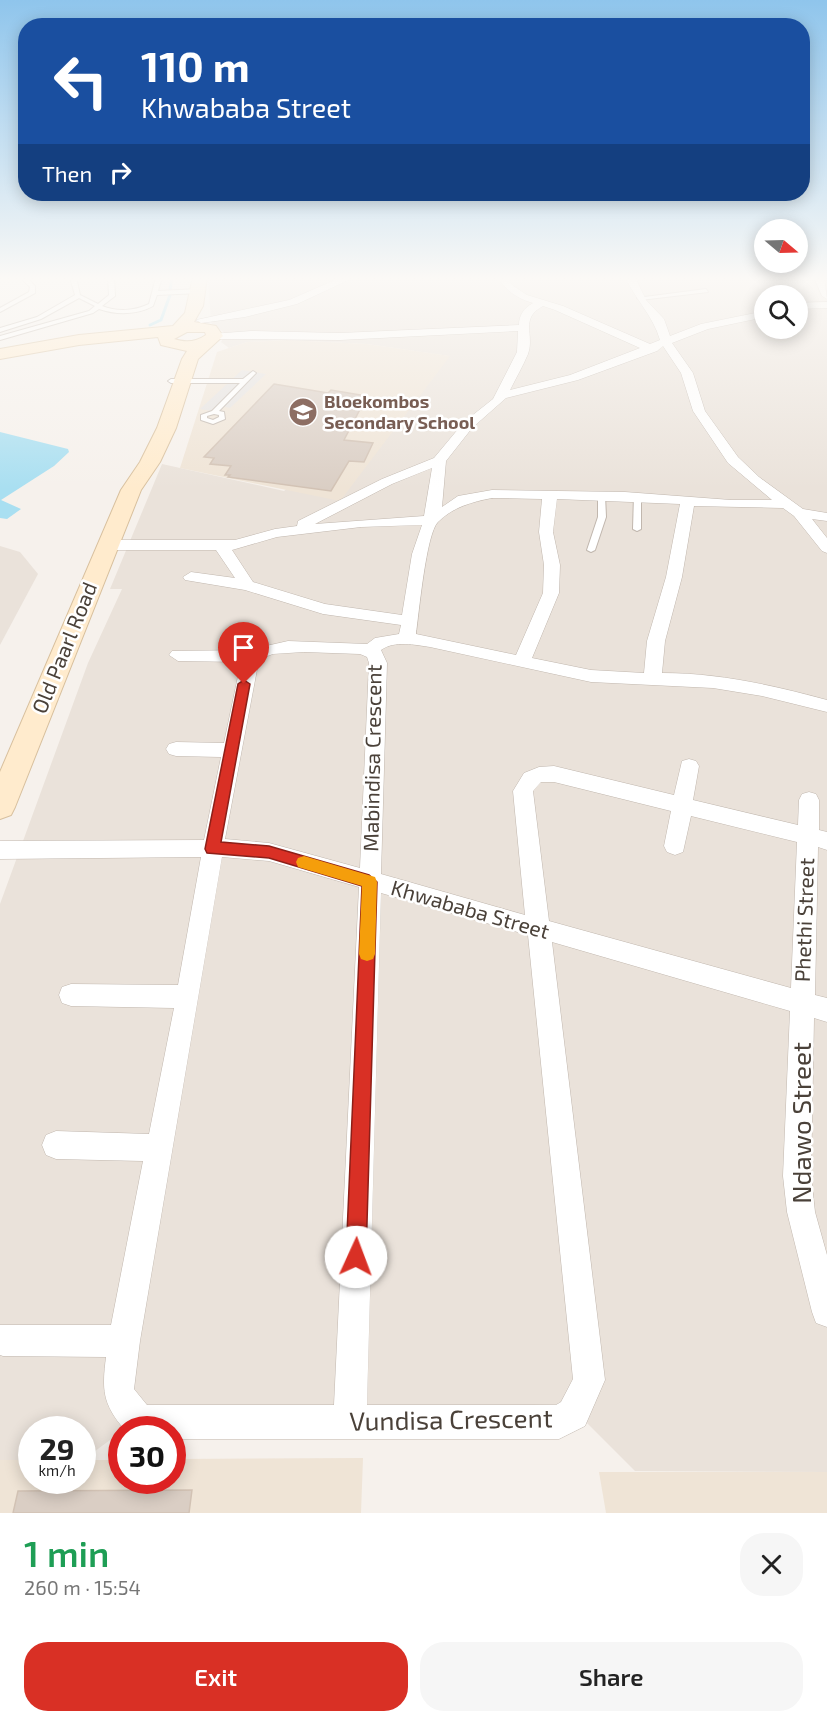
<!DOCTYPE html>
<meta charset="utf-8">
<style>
body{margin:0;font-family:"Exo 2",sans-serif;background:#f6f6f6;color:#222;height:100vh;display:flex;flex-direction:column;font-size:22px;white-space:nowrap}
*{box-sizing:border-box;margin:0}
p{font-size:20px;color:#767676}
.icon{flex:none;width:33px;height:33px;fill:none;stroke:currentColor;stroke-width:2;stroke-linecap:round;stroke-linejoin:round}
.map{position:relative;height:1513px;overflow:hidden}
.side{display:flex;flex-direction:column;background:#fff;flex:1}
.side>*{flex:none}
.guide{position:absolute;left:18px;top:18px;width:792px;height:183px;border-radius:24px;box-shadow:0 3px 15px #0003;background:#1a4fa0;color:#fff;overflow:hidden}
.needle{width:39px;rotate:109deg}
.controls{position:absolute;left:754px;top:219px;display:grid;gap:12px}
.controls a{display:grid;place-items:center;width:54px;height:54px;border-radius:50%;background:#fff;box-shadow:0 3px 15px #0003;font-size:30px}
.speed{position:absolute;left:18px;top:1416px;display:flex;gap:12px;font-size:30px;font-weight:700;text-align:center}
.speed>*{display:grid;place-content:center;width:78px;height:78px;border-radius:50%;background:#fff;box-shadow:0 3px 15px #0003;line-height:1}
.speed small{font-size:15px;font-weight:400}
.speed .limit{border:9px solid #d22;background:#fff;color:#111}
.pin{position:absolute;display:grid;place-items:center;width:51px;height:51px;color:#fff;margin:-62px -26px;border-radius:50% 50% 50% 0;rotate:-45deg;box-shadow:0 0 6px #0007}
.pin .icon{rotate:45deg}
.me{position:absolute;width:66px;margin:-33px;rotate:2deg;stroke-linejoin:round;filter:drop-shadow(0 0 4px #0008)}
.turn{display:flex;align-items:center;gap:21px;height:126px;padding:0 24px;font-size:27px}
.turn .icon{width:78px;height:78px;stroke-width:2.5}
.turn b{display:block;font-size:42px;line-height:51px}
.then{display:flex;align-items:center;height:57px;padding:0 24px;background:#0003;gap:12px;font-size:22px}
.round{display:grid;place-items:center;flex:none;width:63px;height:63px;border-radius:24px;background:#f6f6f6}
.headline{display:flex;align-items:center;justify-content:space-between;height:102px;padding:0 24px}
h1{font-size:36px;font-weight:600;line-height:45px;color:#1e9e55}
.button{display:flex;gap:12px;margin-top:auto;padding:12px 24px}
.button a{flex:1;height:69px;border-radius:24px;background:#d93025;color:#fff;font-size:24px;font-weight:600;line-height:69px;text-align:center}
.button a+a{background:#f6f6f6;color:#222}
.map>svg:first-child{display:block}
.residential{fill:#eae2da;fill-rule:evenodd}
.education{fill:#efe4d6}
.parking{fill:#e5e2e0}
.water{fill:#a9dff1}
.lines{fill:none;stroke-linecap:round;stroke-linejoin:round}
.stream{stroke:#a9dff1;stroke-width:3}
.building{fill:#dacec4;stroke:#d2c2b4;stroke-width:1.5}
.lane-casing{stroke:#c1b7ae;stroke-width:2}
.street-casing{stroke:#c1b7ae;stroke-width:1}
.secondary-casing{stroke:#d8c09e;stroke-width:2}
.lane{fill:#fff;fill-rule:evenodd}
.street{fill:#fff;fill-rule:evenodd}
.secondary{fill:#ffebcd;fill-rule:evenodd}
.route{fill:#d93025;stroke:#8d1f18;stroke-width:1.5}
.slow{fill:#f59e0b}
.labels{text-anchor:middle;stroke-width:5;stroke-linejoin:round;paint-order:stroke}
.far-education-label{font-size:18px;font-weight:bold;fill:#785e54;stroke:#fff;text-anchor:start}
.street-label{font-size:21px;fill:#4a4139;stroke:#fff}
.near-street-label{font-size:26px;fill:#4a4139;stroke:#fff}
</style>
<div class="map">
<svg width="827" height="1513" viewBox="0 0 827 1513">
<rect width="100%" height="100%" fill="#f6f1ec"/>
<g class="residential">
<path d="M208 277H827V1472L635 1471 568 1404 141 1417 83 1460 82 1430H32L31 1460H0V904L88 663 122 589H110L162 464 284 491 449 356 367 344 287 340 247 342 229 348 221 342 226 334 211 323ZM765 296H798V328H765Z"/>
<path d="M0 546 20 552 38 574 0 645Z"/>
</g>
<g class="education">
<path d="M287 340 367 344 450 356 340 501 180 468 217 352 247 342Z"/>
<path d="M363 1458 361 1513H0V1460H31L32 1480H82L83 1460H121L122 1480H172L173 1459Z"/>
<path d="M599 1472H827V1513H606Z"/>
</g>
<path class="parking" d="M242 370 266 374 230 408 217 405 211 411 200 409Z"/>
<path class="water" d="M0 432 68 449 69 452 54 466 1 500 21 509 7 519 0 518Z"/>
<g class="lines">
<g class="stream">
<path d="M170 290 172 277"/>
<path d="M150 325 161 320 170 295"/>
</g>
</g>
<g class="building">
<path d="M274 384 328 393 331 390 367 396 344 440 373 443 364 462 349 461 331 491 228 477 230 475H225L231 466 210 464 214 458 204 457Z"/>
<path d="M192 1490 189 1513H13L18 1491Z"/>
</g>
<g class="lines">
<g class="lane-casing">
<g id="lane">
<path d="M20 277H26L35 286V293L0 312V308L29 292 30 287Z"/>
<path d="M70 277H76L80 295 98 304 109 295 108 277H114L115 296 102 306C117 312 135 311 149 304L156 277H162L158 291 199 289 202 291 199 293 157 295 153 306C137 315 116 315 99 309L93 313 0 340V336L89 311 95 306 79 298 41 319 0 332V328L37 317 75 295Z"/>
<path d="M706 289 708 292 640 300 637 298Z"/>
<path d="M253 371 256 373 255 374 219 411 224 412 225 419 213 424 201 420V415L212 411 240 383H171L168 381 171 379H243ZM214 414 219 415V417L213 420 207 418V416Z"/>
<path d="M598 493 605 495 606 517 595 550 591 552 587 550 598 517Z"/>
<path d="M634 495 641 497V529L637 531 633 529Z"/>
</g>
</g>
<g class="street-casing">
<g id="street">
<path d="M342 277H355L297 304 245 317 201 323 196 320 289 300Z"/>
<path d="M497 277H507L512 285 527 295 563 306 650 344 660 340C653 316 636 300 625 277H635L646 300 664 319 670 336 701 324 765 311V317L708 329 672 343 693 373 705 411 738 457 759 477 803 509 827 513V521L812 519 827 538V553L822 551 794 516 783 508 694 506 682 577 665 641 662 673C718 673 772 685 827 700V712L762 696 713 688 591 682 430 647C415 645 395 640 381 650L387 663 381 874 525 915 513 791 524 773 539 767 554 766 674 795 682 761 689 759 696 761 699 766 693 800 798 825 799 800 802 794 809 792 816 794 819 800V830L827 832V850L818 847 815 995 827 998V1022L814 1018 811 1176 815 1212 827 1255V1327L816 1323 812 1312 787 1212 783 1176 790 1011 552 942 605 1380 585 1426 559 1439H172V1430H125C102 1404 102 1389 106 1357L3 1356 0 1355V1325H111L143 1161 56 1159 46 1155 42 1145 46 1135 56 1131 149 1134 174 1008 71 1006 62 1003 59 995 62 987 71 984 178 985 201 857 0 859V841L204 840 221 757 176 756 169 754 166 749 169 744 176 742 224 743 241 662 178 661 169 655 172 651 248 650 288 641 367 644 375 638 399 634 401 625 323 614 245 590 185 580 183 577 191 572 235 578 216 550H108L100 545 108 540H235L275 529 297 526 298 521 382 479 434 458 464 422 493 399 517 352 518 331 340 340 215 339 211 338V334L251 331 340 333 519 325C519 315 524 308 533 303 516 298 507 291 497 277ZM543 306 555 310 640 348 570 375 510 390C516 378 523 366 528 354 535 334 519 319 543 306ZM663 346 681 373 693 411 728 463 772 500H731L625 492 492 490 458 496 442 507 446 461 472 428 506 398 578 380 657 351ZM432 468 424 516 315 524 392 484ZM492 498 542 499 539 532 544 565 543 593 516 655 416 634C419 614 426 534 438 522 453 507 472 502 492 498ZM557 499 680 504 666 577 647 641 644 673 591 670 532 658 559 593 560 565 553 532ZM422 525 412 554 402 615 325 604 253 582 232 550 277 537 361 527ZM304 652 360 654 367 657 369 663 360 868 269 843 225 839 259 659 273 654ZM541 782H554L671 811 664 846 667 852 675 855 683 852 691 816 797 842 791 988 549 921 533 791ZM222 857 269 861 359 887 334 1405H147L134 1389 140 1341ZM381 893 528 935 573 1379 561 1402 556 1405H367Z"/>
<path d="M814 277H824L827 299 822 296Z"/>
<path d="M827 302V308L798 309V303Z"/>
</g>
</g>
<g class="secondary-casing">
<path id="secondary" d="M193 277H207L203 306 194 322 216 326 223 336 198 359 176 428 160 462 141 490 15 807 11 815 0 819V772L121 490 140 462 157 428 182 359 187 351 161 345 158 337 79 345 0 359V349L79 335 173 326 185 313ZM187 332H205L206 335C196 342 186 343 174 339Z"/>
</g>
<use href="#lane" class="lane"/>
<use href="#street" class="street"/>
<use href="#secondary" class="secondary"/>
</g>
<linearGradient id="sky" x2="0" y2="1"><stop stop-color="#8fc5ec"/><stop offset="0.57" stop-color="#fbf9f6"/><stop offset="1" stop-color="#fbf9f6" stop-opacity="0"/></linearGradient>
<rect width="827" height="489" fill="url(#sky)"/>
<path class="route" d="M244 680 250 684 221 842 269 846 369 875 377 882 366 1257 363 1265 356 1268 349 1265 346 1257 362 886 269 858 207 853 205 849 238 684Z"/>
<path class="slow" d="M304 856 375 877 377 882 375 954 373 959 367 961 361 959 359 954 362 886 298 867 296 862 298 858Z"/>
<defs>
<g id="school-disc" transform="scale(1.5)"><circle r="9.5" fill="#8d6e63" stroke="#fff"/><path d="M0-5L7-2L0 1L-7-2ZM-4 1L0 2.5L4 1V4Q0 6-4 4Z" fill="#fff"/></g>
</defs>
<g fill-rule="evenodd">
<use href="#school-disc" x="303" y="412"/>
</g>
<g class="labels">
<g class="far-education-label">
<text x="324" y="408">Bloekombos<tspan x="324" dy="21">Secondary School</tspan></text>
</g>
<g class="street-label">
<text transform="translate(65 648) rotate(-68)" y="7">Old Paarl Road</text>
<text transform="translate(373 758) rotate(-89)" y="7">Mabindisa Crescent</text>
<text transform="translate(470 910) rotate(16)" y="7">Khwababa Street</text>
<text transform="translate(805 920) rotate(-88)" y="7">Phethi Street</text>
</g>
<g class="near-street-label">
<text transform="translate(802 1123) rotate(-90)" y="9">Ndawo Street</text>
<text transform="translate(451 1420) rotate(-1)" y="9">Vundisa Crescent</text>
</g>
</g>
</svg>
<div class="controls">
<a><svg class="needle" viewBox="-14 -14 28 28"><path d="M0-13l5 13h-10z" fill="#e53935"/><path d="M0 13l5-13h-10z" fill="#767676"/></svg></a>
<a><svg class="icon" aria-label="search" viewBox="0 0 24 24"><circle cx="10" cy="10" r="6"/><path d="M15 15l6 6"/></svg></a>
</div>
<div class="speed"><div>29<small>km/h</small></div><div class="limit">30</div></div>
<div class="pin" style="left:244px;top:684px;background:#d93025"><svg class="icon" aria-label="arrive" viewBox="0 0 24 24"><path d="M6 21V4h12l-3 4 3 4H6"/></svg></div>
<svg class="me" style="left:356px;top:1257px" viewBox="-20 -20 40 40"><circle r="19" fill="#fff"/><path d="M0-13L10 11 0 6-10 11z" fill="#d93025"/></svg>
<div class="guide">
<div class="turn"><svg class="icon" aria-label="left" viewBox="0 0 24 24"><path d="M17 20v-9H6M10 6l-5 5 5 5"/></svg><div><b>110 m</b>Khwababa Street</div></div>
<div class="then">Then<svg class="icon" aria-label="right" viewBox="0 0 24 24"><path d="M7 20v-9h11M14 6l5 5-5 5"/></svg></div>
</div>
</div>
<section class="side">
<div class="headline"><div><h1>1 min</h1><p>260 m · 15:54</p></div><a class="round"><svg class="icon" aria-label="close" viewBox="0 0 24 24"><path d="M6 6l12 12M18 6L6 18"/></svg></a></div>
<div class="button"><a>Exit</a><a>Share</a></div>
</section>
